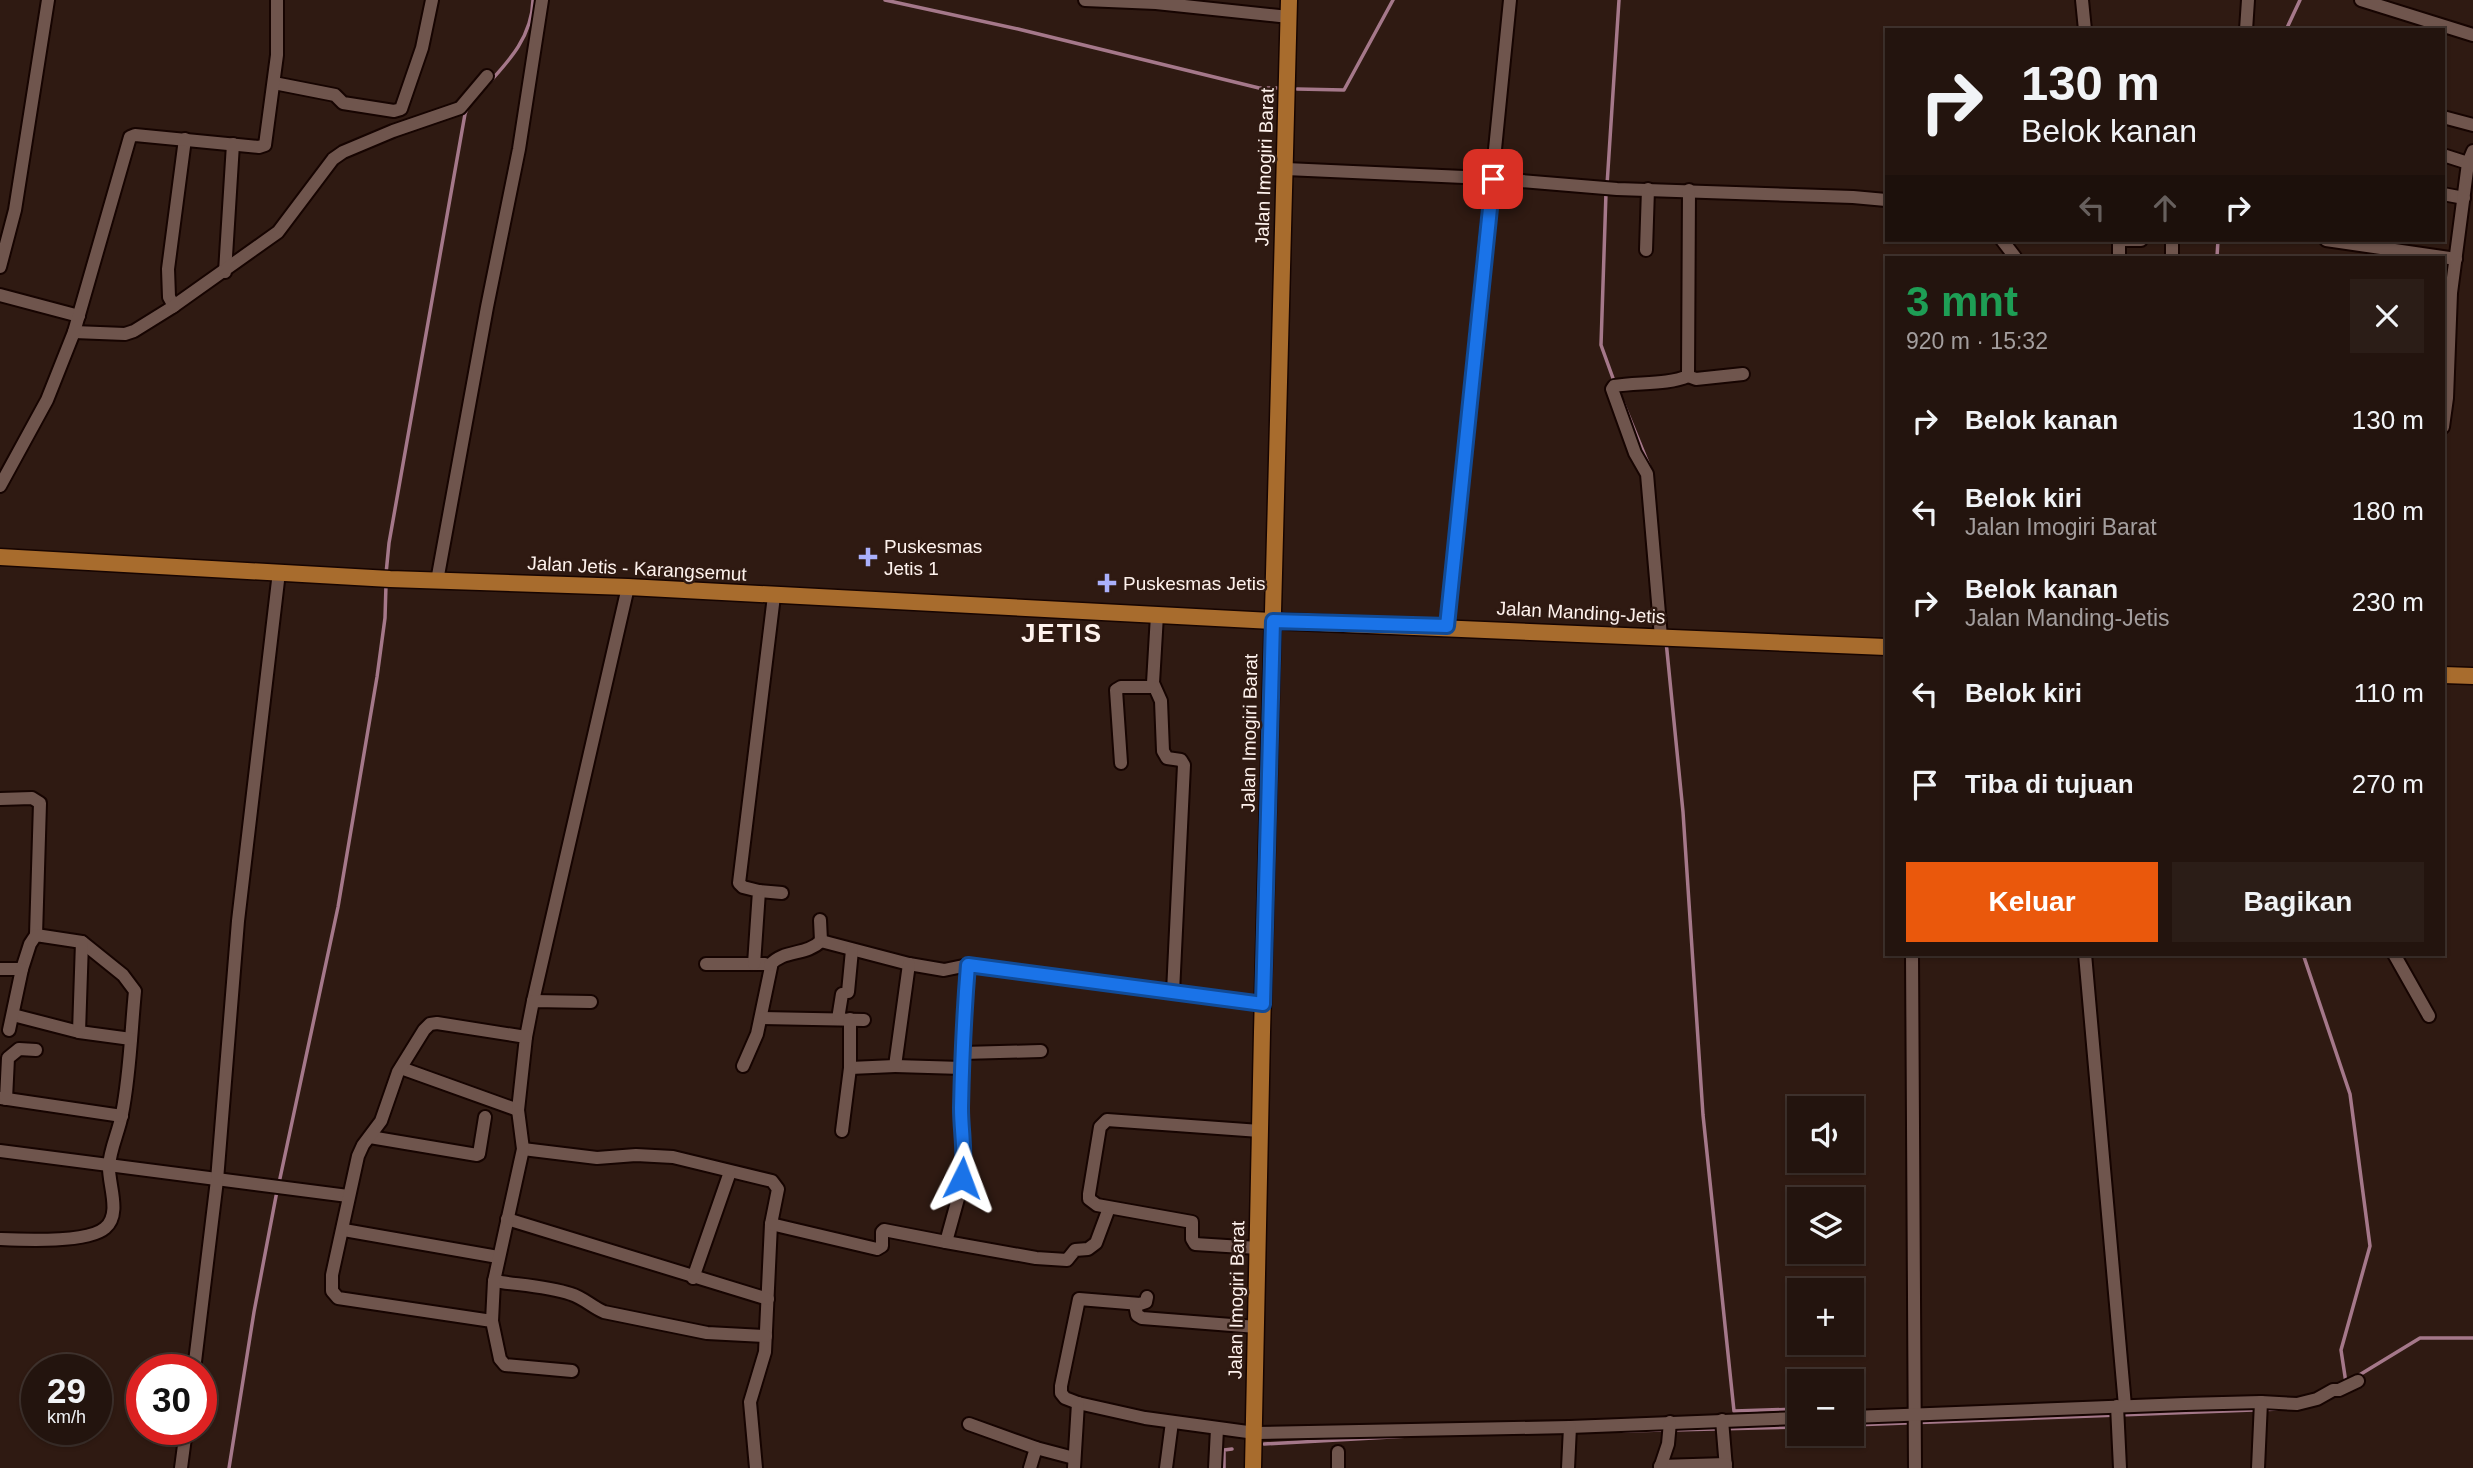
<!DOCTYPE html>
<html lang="id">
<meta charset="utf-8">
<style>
body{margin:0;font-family:Helvetica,sans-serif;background:#2b1d17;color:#f1f3f6;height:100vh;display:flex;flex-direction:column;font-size:26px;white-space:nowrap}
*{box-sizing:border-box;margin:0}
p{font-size:23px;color:#a39e9e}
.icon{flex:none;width:38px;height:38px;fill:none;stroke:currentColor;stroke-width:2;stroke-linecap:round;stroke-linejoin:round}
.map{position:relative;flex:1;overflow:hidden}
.drawer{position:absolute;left:1885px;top:256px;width:560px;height:700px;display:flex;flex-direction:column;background:#23140e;border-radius:0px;box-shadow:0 2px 5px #0004,0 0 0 2px #40332e}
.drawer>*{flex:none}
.top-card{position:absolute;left:1885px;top:28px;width:560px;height:214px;border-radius:0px;box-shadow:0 2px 5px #0004,0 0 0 2px #40332e;background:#23140e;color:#f1f3f6;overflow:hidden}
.buttons{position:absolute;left:1787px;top:1096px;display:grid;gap:14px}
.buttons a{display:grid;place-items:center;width:77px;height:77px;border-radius:0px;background:#23140e;box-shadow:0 2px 5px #0004,0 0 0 2px #40332e;font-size:35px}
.speed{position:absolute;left:21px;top:1354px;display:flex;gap:14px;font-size:35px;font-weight:700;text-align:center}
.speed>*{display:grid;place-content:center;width:91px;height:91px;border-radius:50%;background:#23140e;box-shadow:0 2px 5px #0004,0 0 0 2px #40332e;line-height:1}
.speed small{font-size:18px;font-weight:400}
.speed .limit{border:10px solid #d22;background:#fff;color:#111}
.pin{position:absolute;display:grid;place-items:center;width:60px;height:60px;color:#fff;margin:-30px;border-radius:14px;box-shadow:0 4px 10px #0006}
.me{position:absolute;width:77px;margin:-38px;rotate:3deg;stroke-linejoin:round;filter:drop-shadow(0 0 5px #0008)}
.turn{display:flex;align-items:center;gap:24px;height:147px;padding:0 21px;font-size:32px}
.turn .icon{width:91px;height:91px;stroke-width:2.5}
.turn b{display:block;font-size:49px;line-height:60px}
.lanes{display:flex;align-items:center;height:66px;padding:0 21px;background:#0003;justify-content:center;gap:35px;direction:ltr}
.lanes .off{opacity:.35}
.round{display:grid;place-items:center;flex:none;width:74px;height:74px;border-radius:0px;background:#2b1d17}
.headline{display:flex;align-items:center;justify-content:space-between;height:119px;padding:0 21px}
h1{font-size:42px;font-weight:700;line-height:52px;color:#1e9e55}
.action{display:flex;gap:14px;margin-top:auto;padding:14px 21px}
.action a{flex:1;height:80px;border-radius:0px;background:#ea580c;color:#fff;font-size:28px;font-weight:700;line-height:80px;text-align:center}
.action a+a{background:#2b1d17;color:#f1f3f6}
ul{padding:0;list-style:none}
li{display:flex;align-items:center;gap:21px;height:91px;padding:0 21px}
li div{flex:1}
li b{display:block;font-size:26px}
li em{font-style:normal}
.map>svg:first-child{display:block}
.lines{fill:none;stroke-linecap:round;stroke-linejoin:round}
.stream{stroke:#a5788a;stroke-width:3.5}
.minor-casing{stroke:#160401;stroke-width:16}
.major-casing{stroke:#160401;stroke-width:19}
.minor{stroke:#6f554d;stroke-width:12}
.major{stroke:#a86c2d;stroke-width:16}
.route-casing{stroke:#114b97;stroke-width:18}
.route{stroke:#1a73e8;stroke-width:12}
.poi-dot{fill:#aab0fb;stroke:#2f1a12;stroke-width:2.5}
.labels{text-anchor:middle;stroke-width:5;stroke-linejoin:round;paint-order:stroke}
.street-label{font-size:19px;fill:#fef2ed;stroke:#2f1a12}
.poi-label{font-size:19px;fill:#fef2ed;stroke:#2f1a12;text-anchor:start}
.district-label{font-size:26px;font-weight:bold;letter-spacing:2px;fill:#fef2ed;stroke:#2f1a12}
</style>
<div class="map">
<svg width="2473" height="1468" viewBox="0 0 2473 1468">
<rect width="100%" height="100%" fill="#2f1a12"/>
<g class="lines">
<g class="stream">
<path d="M885 0 1018 29 1259 88H1277"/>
<path d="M2286 30 2300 0"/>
<path d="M487 85C510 60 532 36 533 0"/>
<path d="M1297 89 1344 90 1393 0"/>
<path d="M1607 185 1619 0"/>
<path d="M1606 193 1601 345 1614 381"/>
<path d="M2217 257 2218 240"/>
<path d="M1623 402 1652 473"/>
<path d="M386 574 389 543 465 114 468 106"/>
<path d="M1666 641 1683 812 1703 1115 1734 1411 1799 1409"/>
<path d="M2303 954 2350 1094 2370 1246 2341 1350 2346 1383"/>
<path d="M279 1183 338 907 377 677 385 618 386 585"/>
<path d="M2356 1377 2420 1338H2473"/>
<path d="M1852 1408 1859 1407"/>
<path d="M1852 1425 2280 1409"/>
<path d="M1672 1430 1799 1427"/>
<path d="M1623 1431 1665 1430"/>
<path d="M1264 1444 1409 1436"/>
<path d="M229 1468 254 1312 277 1191"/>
<path d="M1224 1468V1450L1232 1449"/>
</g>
<g class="minor-casing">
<g id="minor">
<path d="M1085 0 1156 3 1289 17"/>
<path d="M2082 0 2085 30"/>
<path d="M2361 0 2473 35"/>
<path d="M2246 30 2248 0"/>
<path d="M274 83 335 95 343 103 394 111 401 109 422 48 432 0"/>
<path d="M2443 117 2473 125"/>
<path d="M2443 155 2468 163"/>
<path d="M1286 169 1486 178 1617 189 1853 197 1886 200"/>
<path d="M2443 194 2464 198"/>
<path d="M2002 240 2015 257"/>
<path d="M2326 240 2456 259"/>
<path d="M1646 250 1648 189"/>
<path d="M2119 257V240H2141"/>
<path d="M2172 257V240"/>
<path d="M0 267 15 210 48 0"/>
<path d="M225 272 233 144"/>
<path d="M0 295 79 316"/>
<path d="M174 306 169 297 168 269 185 139"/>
<path d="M74 332 125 334 134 331 171 308 278 232 333 159 343 152 393 131 460 108 487 76"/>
<path d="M1688 376 1696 379 1743 374"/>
<path d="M2443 427 2447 398 2451 293 2468 163 2473 151"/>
<path d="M0 486 47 400 74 332 130 137 135 135 259 147 265 145 277 55V0"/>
<path d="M437 581 487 307 519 149 542 0"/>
<path d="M1157 615 1153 683 1161 701 1163 751 1167 758 1181 760 1184 765 1173 992"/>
<path d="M1447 627 1510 0"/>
<path d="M1661 637 1647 474 1635 453 1612 389 1614 386C1636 382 1668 385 1688 376L1689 190"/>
<path d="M1121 763 1116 690 1121 687H1154"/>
<path d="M0 799 32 798 40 803 36 935"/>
<path d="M759 891 782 893"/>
<path d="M820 920 821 941"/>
<path d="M1912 954 1915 1468"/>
<path d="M2085 954 2125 1406"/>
<path d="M2394 954 2429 1016"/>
<path d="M706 964H765L771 967 757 1034 743 1066"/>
<path d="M754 964 759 891 743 887 739 883 774 596"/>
<path d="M770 965C784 949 806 956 821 941L909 964 944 970 968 965 1263 1004"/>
<path d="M0 969H22L30 944 36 935 82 942 123 975 135 991C131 1032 130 1074 122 1114 119 1131 110 1149 109 1166 108 1184 122 1214 105 1228 88 1243 23 1240 0 1239"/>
<path d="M848 992 852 950"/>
<path d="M533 1001 628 587"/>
<path d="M13 1015 79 1032 131 1039"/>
<path d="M761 1018 864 1020"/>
<path d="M838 1019 842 994"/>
<path d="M9 1030 22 969"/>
<path d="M79 1032 82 942"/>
<path d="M526 1037 533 1001 591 1002"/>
<path d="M962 1053 1041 1051"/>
<path d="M895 1066 962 1068"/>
<path d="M401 1068 518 1110"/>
<path d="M850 1068 895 1066 909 964"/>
<path d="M0 1098 122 1116"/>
<path d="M6 1099 8 1058 19 1049 36 1050"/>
<path d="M842 1131 850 1068V1019"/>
<path d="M370 1137 477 1155 479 1154 485 1117"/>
<path d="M523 1149 597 1158 636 1155 673 1157 772 1181 778 1189 771 1224 765 1352 750 1402 756 1468"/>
<path d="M0 1151 348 1196"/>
<path d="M507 1219 768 1299"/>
<path d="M771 1224 877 1249 882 1246V1232L884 1230 946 1242 959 1195 965 1162 961 1112 963 1029 968 965"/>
<path d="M344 1230 498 1257"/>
<path d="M946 1242 1036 1258 1067 1260 1075 1250 1088 1249 1096 1243 1109 1208"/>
<path d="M1258 1248 1195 1244 1192 1239V1222L1097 1205 1089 1199V1194L1100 1127 1107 1120 1260 1131"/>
<path d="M693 1278 730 1172"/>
<path d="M494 1281C519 1285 547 1286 571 1294 584 1298 592 1307 604 1312L707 1333 766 1336"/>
<path d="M1147 1297 1146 1302 1140 1304 1079 1299 1061 1386V1393L1065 1398 1078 1403 1145 1418 1255 1433 1570 1427 1799 1418"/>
<path d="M1135 1304 1137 1315 1142 1318 1257 1327"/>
<path d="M492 1321 338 1298 332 1291V1275L358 1156 363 1145 381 1121 398 1072 424 1030 430 1024 437 1023 526 1037 518 1110 523 1149 494 1281 492 1321 500 1359 505 1365 572 1371"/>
<path d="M194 1370 217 1180 238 921 279 572"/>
<path d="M2117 1406 2120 1468"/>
<path d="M1852 1417 2185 1404 2261 1402 2297 1404 2317 1399 2333 1390H2339L2358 1381"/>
<path d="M1722 1420 1726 1468"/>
<path d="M969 1424 1036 1448 1074 1458"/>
<path d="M1660 1466 1726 1464"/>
<path d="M181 1468 186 1430"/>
<path d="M1030 1468 1036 1448"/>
<path d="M1074 1468 1078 1403"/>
<path d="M1166 1468 1172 1422"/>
<path d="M1215 1468 1217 1429"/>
<path d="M1338 1468V1452"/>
<path d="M1568 1468 1570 1427"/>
<path d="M1660 1468 1668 1444 1670 1422"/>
<path d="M2258 1468 2261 1402"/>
</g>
</g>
<g class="major-casing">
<g id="major">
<path d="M0 557 390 579 628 587 1273 621 1886 647"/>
<path d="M2443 675 2473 676"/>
<path d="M1253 1468 1262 1032 1289 0"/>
</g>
</g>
<use href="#minor" class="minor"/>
<use href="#major" class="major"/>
</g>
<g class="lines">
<g class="route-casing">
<path id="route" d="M962 1178C966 1155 961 1132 961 1108 962 1060 964 1013 968 965L1263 1004 1273 621 1447 626 1493 179"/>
</g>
<use href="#route" class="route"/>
</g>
<g class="poi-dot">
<path d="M864.5 546.5h7v7h7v7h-7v7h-7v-7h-7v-7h7z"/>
<path d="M1103.5 572.5h7v7h7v7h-7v7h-7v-7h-7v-7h7z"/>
</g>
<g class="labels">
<g class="street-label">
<text transform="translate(1264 167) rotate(-88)" y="7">Jalan Imogiri Barat</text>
<text transform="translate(637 568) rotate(3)" y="7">Jalan Jetis - Karangsemut</text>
<text transform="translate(1581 612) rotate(3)" y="7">Jalan Manding-Jetis</text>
<text transform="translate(1249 733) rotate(-89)" y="7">Jalan Imogiri Barat</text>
<text transform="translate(1236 1300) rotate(-89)" y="7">Jalan Imogiri Barat</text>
</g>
<g class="poi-label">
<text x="884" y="553">Puskesmas<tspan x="884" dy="22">Jetis 1</tspan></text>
<text x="1123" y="590">Puskesmas Jetis</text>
</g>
<g class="district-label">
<text x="1062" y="642">JETIS</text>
</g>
</g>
</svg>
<div class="buttons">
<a><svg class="icon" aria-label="sound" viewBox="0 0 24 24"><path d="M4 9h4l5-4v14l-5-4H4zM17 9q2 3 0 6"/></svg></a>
<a><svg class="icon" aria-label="layers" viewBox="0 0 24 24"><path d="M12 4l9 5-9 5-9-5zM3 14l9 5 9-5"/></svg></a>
<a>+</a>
<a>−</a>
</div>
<div class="speed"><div>29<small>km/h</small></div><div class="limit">30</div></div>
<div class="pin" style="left:1493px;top:179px;background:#d93025"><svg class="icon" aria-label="arrive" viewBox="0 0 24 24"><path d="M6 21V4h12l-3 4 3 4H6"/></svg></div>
<svg class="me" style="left:962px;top:1178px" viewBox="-20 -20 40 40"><path d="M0-17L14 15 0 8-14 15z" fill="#1a73e8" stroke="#fff" stroke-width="4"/></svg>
<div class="top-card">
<div class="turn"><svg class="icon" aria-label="right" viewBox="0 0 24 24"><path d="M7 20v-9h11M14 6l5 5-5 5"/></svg><div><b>130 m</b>Belok kanan</div></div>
<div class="lanes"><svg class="icon off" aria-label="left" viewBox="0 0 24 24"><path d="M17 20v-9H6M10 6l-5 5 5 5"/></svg><svg class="icon off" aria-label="ahead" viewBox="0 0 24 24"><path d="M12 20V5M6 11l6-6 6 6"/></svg><svg class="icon" aria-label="right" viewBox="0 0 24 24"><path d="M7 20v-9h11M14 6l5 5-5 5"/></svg></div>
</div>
<section class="drawer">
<div class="headline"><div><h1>3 mnt</h1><p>920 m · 15:32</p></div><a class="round"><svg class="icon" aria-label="close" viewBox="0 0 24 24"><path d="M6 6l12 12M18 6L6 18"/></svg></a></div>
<ul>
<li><svg class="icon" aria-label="right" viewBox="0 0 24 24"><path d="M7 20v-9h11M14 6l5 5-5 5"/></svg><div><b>Belok kanan</b></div><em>130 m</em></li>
<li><svg class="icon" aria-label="left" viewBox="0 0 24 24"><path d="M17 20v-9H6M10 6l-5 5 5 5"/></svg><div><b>Belok kiri</b><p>Jalan Imogiri Barat</p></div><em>180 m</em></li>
<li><svg class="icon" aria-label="right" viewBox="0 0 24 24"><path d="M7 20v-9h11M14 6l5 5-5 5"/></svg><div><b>Belok kanan</b><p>Jalan Manding-Jetis</p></div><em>230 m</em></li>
<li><svg class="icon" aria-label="left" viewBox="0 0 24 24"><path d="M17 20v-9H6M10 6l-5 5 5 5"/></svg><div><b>Belok kiri</b></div><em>110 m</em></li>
<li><svg class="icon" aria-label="arrive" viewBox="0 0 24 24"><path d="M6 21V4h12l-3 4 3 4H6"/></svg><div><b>Tiba di tujuan</b></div><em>270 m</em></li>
</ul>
<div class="action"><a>Keluar</a><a>Bagikan</a></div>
</section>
</div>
